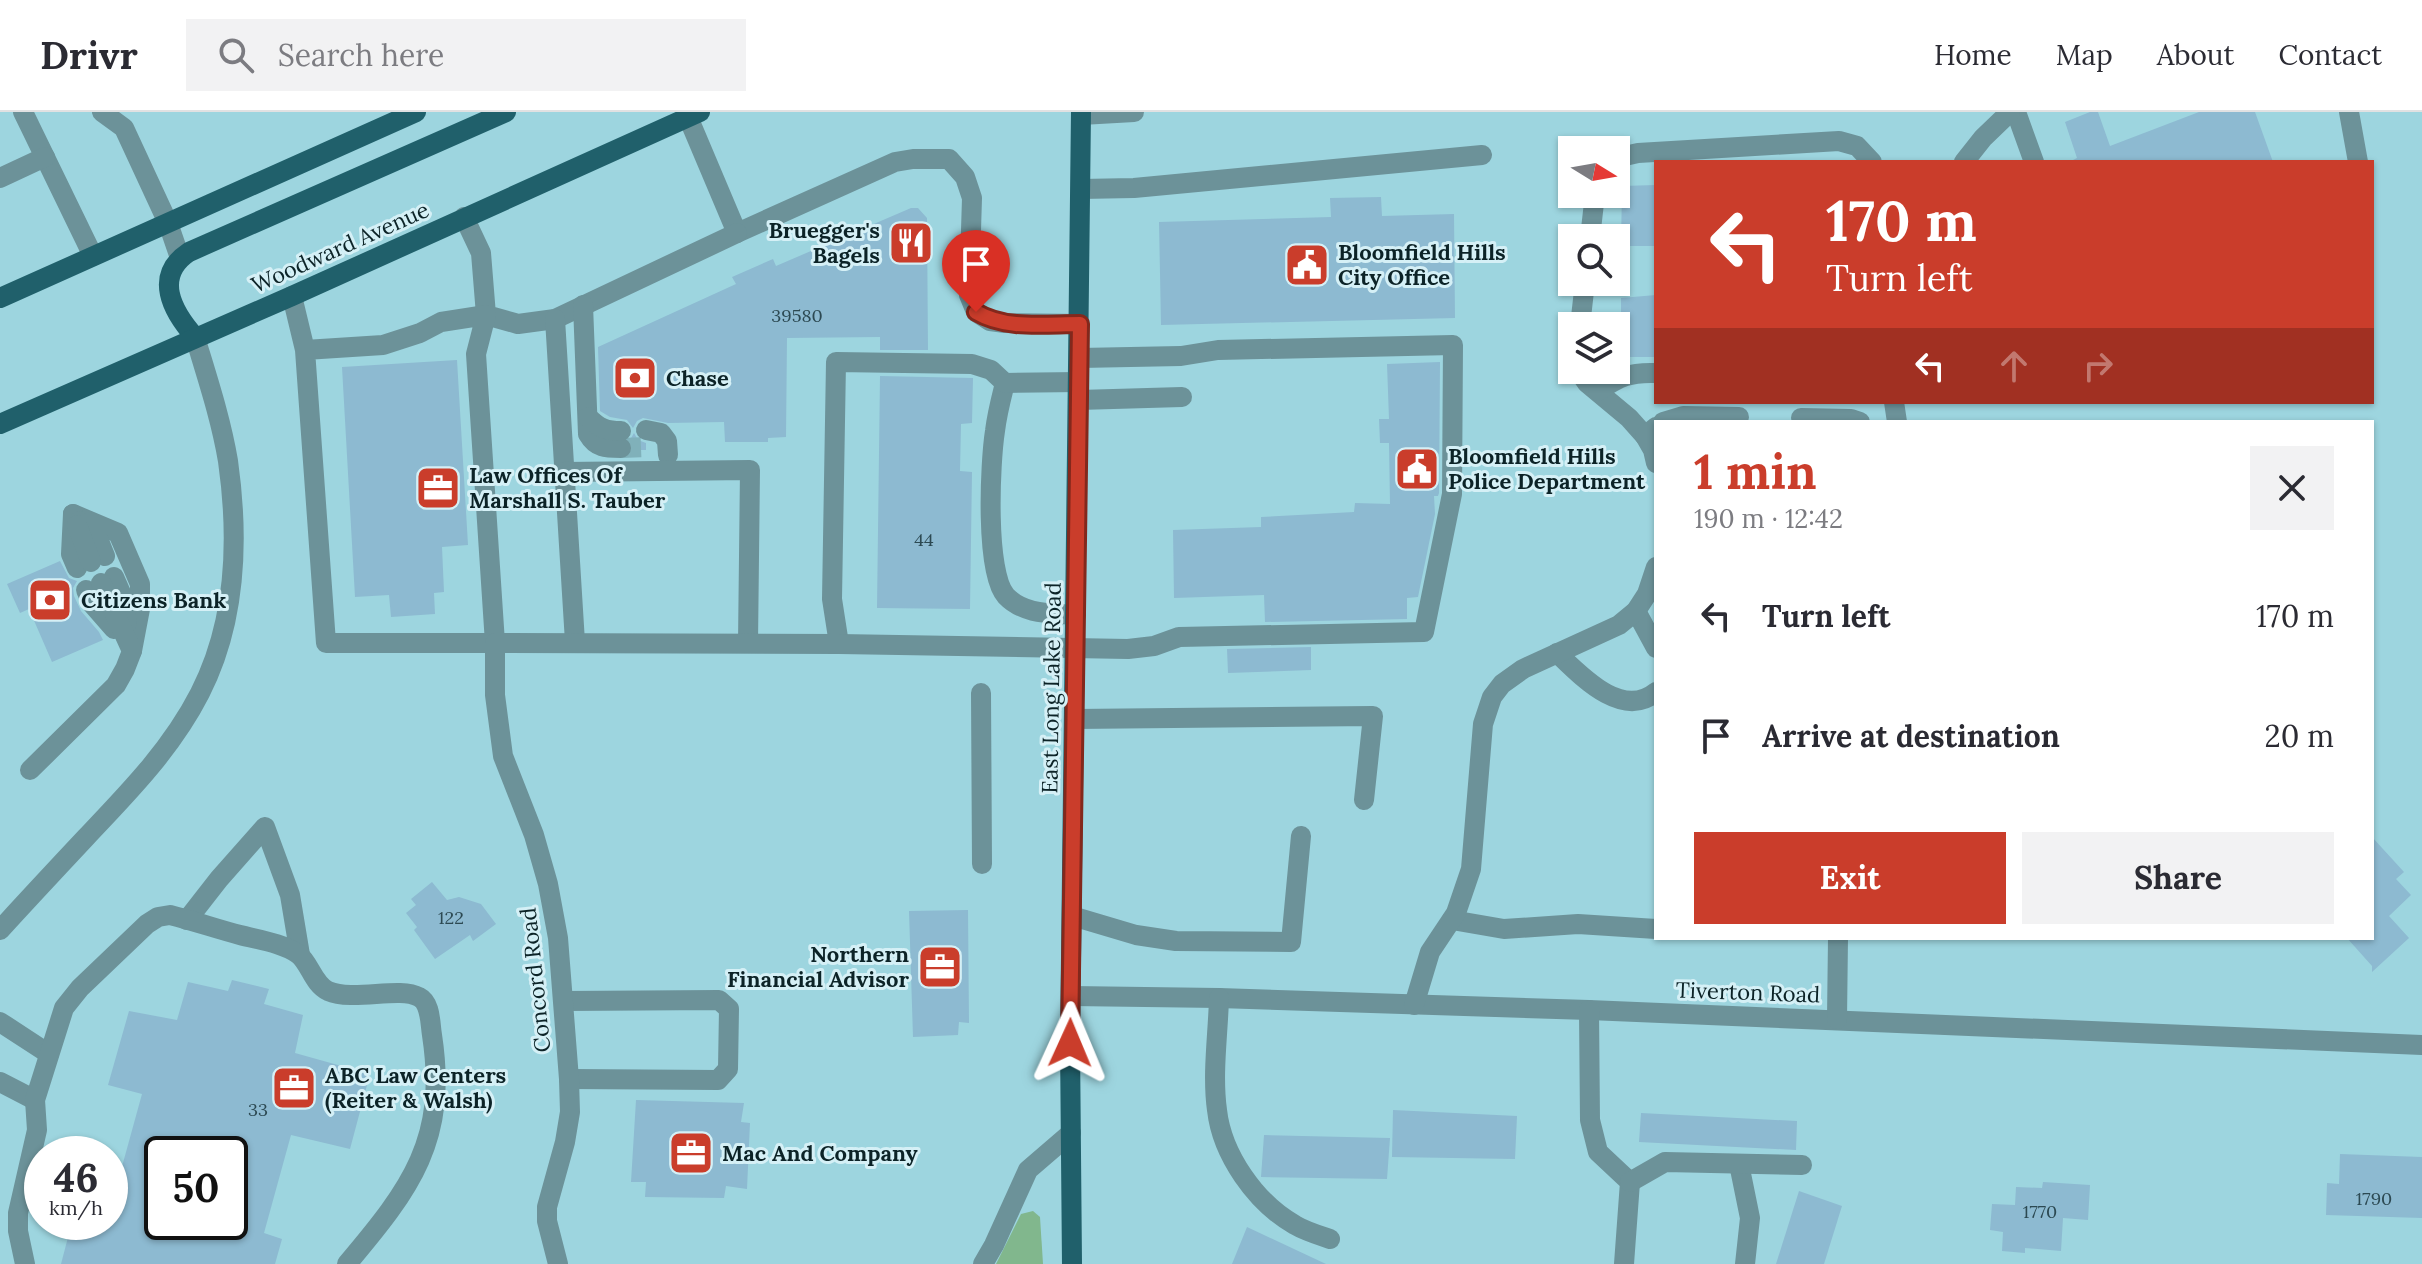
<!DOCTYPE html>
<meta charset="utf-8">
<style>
body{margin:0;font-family:Lora,serif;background:#f2f2f3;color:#2b2b33;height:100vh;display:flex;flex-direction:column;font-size:30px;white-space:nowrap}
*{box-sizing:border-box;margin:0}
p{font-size:26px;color:#7c7c81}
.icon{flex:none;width:44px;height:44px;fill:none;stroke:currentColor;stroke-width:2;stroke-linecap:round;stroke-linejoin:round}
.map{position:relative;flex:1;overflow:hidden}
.details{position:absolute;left:1654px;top:308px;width:720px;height:520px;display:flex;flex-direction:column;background:#fff;border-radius:0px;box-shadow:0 2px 6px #0004}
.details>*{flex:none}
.guide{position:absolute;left:1654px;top:48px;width:720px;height:244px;border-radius:0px;box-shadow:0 2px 6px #0004;background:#ca3d2b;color:#fff;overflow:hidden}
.needle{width:52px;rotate:101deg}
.tools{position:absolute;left:1558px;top:24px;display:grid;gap:16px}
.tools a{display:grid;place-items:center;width:72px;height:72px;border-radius:0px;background:#fff;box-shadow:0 2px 6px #0004;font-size:40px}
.speed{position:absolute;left:24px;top:1024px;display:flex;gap:16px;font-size:40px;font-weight:700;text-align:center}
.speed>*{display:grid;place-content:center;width:104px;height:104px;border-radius:50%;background:#fff;box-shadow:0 2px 6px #0004;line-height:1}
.speed small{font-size:20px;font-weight:400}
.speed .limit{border:4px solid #111;border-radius:12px;background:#fff;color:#111}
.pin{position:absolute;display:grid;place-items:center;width:68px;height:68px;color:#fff;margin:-82px -34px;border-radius:50% 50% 50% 0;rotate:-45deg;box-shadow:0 0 8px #0007}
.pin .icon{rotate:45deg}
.me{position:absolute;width:88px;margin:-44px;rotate:1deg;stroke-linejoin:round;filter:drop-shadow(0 0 6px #0008)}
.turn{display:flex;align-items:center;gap:28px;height:168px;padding:0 40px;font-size:36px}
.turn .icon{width:104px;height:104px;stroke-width:2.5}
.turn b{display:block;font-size:56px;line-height:68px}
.lanes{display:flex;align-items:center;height:76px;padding:0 40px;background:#0003;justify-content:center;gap:40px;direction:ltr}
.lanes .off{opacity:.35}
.round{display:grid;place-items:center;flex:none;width:84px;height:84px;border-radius:0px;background:#f2f2f3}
.head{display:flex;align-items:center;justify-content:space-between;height:136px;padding:0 40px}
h1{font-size:48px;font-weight:800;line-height:60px;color:#ca3d2b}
.button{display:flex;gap:16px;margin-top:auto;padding:16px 40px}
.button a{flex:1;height:92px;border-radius:0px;background:#ca3d2b;color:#fff;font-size:32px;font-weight:800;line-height:92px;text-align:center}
.button a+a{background:#f2f2f3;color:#2b2b33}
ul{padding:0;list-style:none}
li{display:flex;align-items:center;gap:24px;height:120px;padding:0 40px}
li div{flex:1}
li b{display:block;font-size:30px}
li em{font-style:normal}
header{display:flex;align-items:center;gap:48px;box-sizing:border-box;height:112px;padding:0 40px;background:#fff;border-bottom:2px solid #e1e1e2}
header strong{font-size:38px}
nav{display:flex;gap:44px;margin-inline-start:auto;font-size:28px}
.search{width:560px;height:72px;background:#f2f2f3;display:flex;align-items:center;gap:20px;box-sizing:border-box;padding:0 28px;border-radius:0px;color:#7c7c81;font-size:30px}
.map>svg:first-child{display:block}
.green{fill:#81b78d}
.building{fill:#8dbad1;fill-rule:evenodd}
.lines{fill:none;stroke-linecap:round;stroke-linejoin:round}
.minor-tunnel{stroke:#80b1ba;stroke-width:20;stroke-dasharray:20 10;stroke-linecap:butt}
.minor{stroke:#6c9299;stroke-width:20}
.major{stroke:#20606b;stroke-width:20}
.route-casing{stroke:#83281c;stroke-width:20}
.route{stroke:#ca3d2b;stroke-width:14}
.labels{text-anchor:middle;stroke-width:6;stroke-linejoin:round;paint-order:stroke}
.number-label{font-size:18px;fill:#2c4952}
.poi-label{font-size:22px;font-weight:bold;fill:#0c2327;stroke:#d5f0f6;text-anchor:start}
.street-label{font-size:22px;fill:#0c2327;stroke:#d5f0f6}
</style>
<header>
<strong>Drivr</strong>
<div class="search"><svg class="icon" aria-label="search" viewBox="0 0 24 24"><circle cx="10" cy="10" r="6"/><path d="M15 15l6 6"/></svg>Search here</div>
<nav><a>Home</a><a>Map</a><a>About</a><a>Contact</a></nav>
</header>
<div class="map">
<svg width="2422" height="1152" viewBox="0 0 2422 1152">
<rect width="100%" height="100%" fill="#9dd5df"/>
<path class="green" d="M1033 1099 1040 1105 1043 1152H996L1021 1102Z"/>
<g class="building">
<path d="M2090 0H2098L2110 34 2199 0H2255L2273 50H2073V48L2077 46 2065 10Z"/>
<path d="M1656 73V134H1621L1622 74Z"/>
<path d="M1381 85 1382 104 1454 102 1455 206 1161 213 1159 110 1331 105 1330 86Z"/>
<path d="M911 96H918L927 106 928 238H880V225L787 226 786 325 768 326V330H725L724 310 668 311 643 306 637 309 633 316 627 308 610 305 600 299 598 235 736 172 732 165 773 147 776 154Z"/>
<path d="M1656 183V245H1621V186Z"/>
<path d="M457 248 468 433 442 435 444 480 434 481 435 502 391 505 389 483 355 485 342 255Z"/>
<path d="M1440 250 1439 381 1438 384H1434L1435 402 1418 485 1407 486V507L1265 510 1264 483 1174 486 1173 418 1261 415V405L1354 400 1355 391 1390 392 1389 331H1380L1379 307H1389L1387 252Z"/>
<path d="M880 264 973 266 972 311 961 312 960 359 972 360 970 497 877 496Z"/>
<path d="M634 321 638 328 646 331V338H633L630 328Z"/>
<path d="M60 449 69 466 77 469 73 476 74 484 81 499 99 520 103 528 52 550 29 497 20 501 7 472Z"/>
<path d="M1311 535V558L1228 561 1227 537Z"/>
<path d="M2372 725 2404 760 2396 767 2411 783 2389 804 2409 826 2372 860V854L2347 826H2372Z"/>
<path d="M432 770 447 788 459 785 481 792 496 812 473 829 470 823 435 847 414 818 417 815 406 801 416 793 411 787Z"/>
<path d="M968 798 969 911 959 910 958 923 913 925 909 799Z"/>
<path d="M232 868 269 877 264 892 303 903 295 941 370 962 350 1037 291 1023 264 1121 282 1127 275 1152H61L72 1110H110V1079L115 1080 142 982 108 973 129 899 177 908 188 870 228 879ZM162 1042H230V1110H162Z"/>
<path d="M636 988 744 991 741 1010 750 1011 747 1077 726 1074 724 1086 645 1085 646 1070H631Z"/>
<path d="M1393 998 1517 1004 1515 1047 1392 1045Z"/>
<path d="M1641 1001 1797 1009 1796 1038 1639 1030Z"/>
<path d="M1264 1023 1390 1026 1387 1067 1261 1065Z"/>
<path d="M2340 1042 2422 1045V1106L2326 1103 2327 1071 2339 1072Z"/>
<path d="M2043 1070 2090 1073 2088 1108 2063 1106 2061 1139 2025 1136V1141L2002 1139 2003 1120 1990 1118 1992 1092 2015 1093 2016 1075 2042 1076Z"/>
<path d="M1799 1079 1842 1094 1824 1152H1776Z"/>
<path d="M1247 1115 1326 1152H1232Z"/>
</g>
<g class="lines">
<path class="minor-tunnel" d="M621 336 646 335"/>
<g class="minor">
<path d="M23 0 93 144"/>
<path d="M102 0 124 16 168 111 180 146"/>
<path d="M2016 0 2034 50"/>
<path d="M2349 0 2358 50"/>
<path d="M1081 3 1134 0"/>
<path d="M688 5 737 121 895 50 913 47H949L965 65 972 86 969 183 976 200 990 209 1005 211 1080 212"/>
<path d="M1616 46 1638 41 1839 29 1857 34 1872 50"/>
<path d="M1964 50 1983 26 2010 0"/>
<path d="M0 66 45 45"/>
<path d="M1081 77 1134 76 1482 43"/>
<path d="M464 105 481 141 486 203 518 212 555 207 737 121"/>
<path d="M1590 126 1595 82"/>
<path d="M292 184 305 238 326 531H495L476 242 486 203 441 210 420 221 383 233 305 238"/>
<path d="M583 193 588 322C596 336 606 336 621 336"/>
<path d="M555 207 575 530"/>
<path d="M1580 214 1585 170"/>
<path d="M1578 258 1587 271 1629 306 1645 324"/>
<path d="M1005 271C1001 287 997 302 995 319 990 351 985 461 1006 484 1024 503 1051 501 1076 503"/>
<path d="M1598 279C1620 265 1629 260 1656 261"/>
<path d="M1079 288 1182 285"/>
<path d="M1894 290 1897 310"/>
<path d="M588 305C599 316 606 319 621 319"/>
<path d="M1801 306 1851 307 1860 310"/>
<path d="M1663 310 1683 304 1739 305"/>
<path d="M1656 315 1645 324 1653 338 1656 351"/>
<path d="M646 318 661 321 667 329 668 343"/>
<path d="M564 360 750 358 748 531"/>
<path d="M73 402 118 421 140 472V497L132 539"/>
<path d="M73 402 71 442 77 456"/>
<path d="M79 409 99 429 105 444"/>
<path d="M77 413 91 450"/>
<path d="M114 465 121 481 127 511"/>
<path d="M86 478 93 493 114 517"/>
<path d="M1636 499 1656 536"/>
<path d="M839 532 832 487 836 250 972 252 991 258 1005 271 1079 270"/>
<path d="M1557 541C1581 564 1622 608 1656 580"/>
<path d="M981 581 982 752"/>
<path d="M1075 607 1373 604 1364 688"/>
<path d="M30 658 116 573 125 557 132 539 101 471"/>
<path d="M1072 804 1136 823 1176 829 1291 830 1301 724"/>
<path d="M187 808 219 767 265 715 290 783 300 843"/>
<path d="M1452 808 1504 817 1578 812 1656 817"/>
<path d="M0 818C30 785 61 752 91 720 132 677 173 634 200 581 237 509 239 427 228 349 221 307 207 265 195 225"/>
<path d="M1071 884 1219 886 1589 898 2422 933"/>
<path d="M1219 886C1218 923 1212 962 1217 998 1222 1043 1256 1091 1295 1113 1305 1119 1318 1123 1330 1127"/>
<path d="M564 889 719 888 729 897 728 957 718 968 569 967"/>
<path d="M1414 893 1430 840 1456 801 1471 757 1483 612 1492 585 1502 572 1523 557 1619 513 1636 499 1647 482 1656 455"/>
<path d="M1589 898 1590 1008 1598 1040 1630 1070 1624 1152"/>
<path d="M1837 907 1838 826"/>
<path d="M0 910 49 942"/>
<path d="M0 970 35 988"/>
<path d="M1739 1052 1750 1106 1745 1152"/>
<path d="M1630 1070 1665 1050 1802 1053"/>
<path d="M25 1152 18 1119V1101L37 1018 35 988 64 896 80 876 147 812 158 805 170 803C194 809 217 817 240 823 259 828 282 831 298 842 310 851 313 872 328 879 354 890 399 874 419 885 431 891 430 911 432 923 448 1028 411 1076 347 1152"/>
<path d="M558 1152 547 1109V1095L565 1030 570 1000 569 967 558 826 548 772 534 723 503 644 495 583V531L839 532 1128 537 1154 534 1179 525 1424 520 1452 382 1453 233 1218 238 1181 244 1080 246"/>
<path d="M983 1152 994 1133 1028 1058 1071 1021"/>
</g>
<g class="major">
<path d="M0 186 416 0"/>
<path d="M195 225C172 199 153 164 189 140L506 0"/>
<path d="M0 312 292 184 700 0"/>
<path d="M1072 1152 1070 931 1081 0"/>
</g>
</g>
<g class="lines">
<g class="route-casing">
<path id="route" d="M976 200C1006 218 1046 212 1080 212L1070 931"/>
</g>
<use href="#route" class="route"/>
</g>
<defs>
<g id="restaurant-square" transform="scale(2.3)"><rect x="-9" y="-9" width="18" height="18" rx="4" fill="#ca3d2b" stroke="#d5f0f6"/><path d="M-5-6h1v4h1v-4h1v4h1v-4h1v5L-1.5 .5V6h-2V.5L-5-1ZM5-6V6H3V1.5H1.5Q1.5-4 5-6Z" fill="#fff"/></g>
<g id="civic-square" transform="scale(2.3)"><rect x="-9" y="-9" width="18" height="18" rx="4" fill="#ca3d2b" stroke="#d5f0f6"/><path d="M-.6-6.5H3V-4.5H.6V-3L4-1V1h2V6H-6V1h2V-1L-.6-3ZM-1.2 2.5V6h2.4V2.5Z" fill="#fff"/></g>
<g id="bank-square" transform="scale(2.3)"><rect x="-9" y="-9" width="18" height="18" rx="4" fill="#ca3d2b" stroke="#d5f0f6"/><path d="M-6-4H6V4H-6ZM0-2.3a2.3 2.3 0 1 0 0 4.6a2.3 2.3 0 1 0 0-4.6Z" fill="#fff"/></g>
<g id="office-square" transform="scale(2.3)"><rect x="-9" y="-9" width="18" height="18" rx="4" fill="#ca3d2b" stroke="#d5f0f6"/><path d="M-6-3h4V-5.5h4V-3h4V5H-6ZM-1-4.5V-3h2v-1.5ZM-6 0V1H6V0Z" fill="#fff"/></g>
</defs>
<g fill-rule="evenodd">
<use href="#restaurant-square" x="911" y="131"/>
<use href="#civic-square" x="1307" y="153"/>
<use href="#bank-square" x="635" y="266"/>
<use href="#civic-square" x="1417" y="357"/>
<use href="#office-square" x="438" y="376"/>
<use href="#bank-square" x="50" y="488"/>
<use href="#office-square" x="940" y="855"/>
<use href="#office-square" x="294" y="976"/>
<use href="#office-square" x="691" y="1041"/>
</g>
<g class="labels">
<g class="number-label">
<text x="797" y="210">39580</text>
<text x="924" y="434">44</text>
<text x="451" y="812">122</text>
<text x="258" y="1004">33</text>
<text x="2374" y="1093">1790</text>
<text x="2040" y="1106">1770</text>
</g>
<g class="poi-label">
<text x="880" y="126" text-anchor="end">Bruegger's<tspan x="880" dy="25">Bagels</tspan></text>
<text x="1338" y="148">Bloomfield Hills<tspan x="1338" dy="25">City Office</tspan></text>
<text x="666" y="274">Chase</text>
<text x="1448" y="352">Bloomfield Hills<tspan x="1448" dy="25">Police Department</tspan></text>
<text x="469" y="371">Law Offices Of<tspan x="469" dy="25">Marshall S. Tauber</tspan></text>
<text x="81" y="496">Citizens Bank</text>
<text x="909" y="850" text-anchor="end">Northern<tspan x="909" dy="25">Financial Advisor</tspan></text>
<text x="325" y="971">ABC Law Centers<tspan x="325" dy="25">(Reiter &amp; Walsh)</tspan></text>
<text x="722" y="1049">Mac And Company</text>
</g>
<g class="street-label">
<text transform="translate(340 135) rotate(-24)" y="8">Woodward Avenue</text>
<text transform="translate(1051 576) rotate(-89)" y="8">East Long Lake Road</text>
<text transform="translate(535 868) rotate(-96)" y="8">Concord Road</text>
<text transform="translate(1748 880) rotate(2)" y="8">Tiverton Road</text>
</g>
</g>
</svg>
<div class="tools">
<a><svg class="needle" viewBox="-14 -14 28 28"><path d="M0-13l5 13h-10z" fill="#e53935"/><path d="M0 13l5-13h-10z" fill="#7c7c81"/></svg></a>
<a><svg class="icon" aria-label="search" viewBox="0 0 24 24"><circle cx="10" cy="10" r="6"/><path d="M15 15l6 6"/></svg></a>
<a><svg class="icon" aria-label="layers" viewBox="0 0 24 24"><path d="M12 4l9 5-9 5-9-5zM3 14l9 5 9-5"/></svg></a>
</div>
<div class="speed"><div>46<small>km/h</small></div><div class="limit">50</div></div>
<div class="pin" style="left:976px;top:200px;background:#d93025"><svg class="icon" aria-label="arrive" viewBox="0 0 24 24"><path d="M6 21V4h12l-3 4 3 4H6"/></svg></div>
<svg class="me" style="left:1070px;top:931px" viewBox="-20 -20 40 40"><path d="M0-17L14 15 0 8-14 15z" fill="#ca3d2b" stroke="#fff" stroke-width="4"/></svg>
<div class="guide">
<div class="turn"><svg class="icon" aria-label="left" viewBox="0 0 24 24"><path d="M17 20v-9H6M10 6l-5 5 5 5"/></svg><div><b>170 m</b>Turn left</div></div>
<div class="lanes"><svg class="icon" aria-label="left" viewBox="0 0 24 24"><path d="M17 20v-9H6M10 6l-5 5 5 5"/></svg><svg class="icon off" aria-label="ahead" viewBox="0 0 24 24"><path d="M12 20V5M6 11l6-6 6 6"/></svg><svg class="icon off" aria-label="right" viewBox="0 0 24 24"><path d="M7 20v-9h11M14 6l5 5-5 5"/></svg></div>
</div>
<section class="details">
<div class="head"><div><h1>1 min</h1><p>190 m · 12:42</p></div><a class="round"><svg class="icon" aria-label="close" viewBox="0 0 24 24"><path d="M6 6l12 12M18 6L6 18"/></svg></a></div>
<ul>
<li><svg class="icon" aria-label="left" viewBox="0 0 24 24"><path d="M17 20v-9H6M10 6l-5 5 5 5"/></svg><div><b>Turn left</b></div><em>170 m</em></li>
<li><svg class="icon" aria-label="arrive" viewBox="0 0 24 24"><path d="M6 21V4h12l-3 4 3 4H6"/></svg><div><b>Arrive at destination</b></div><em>20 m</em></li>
</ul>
<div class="button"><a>Exit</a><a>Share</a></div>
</section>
</div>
